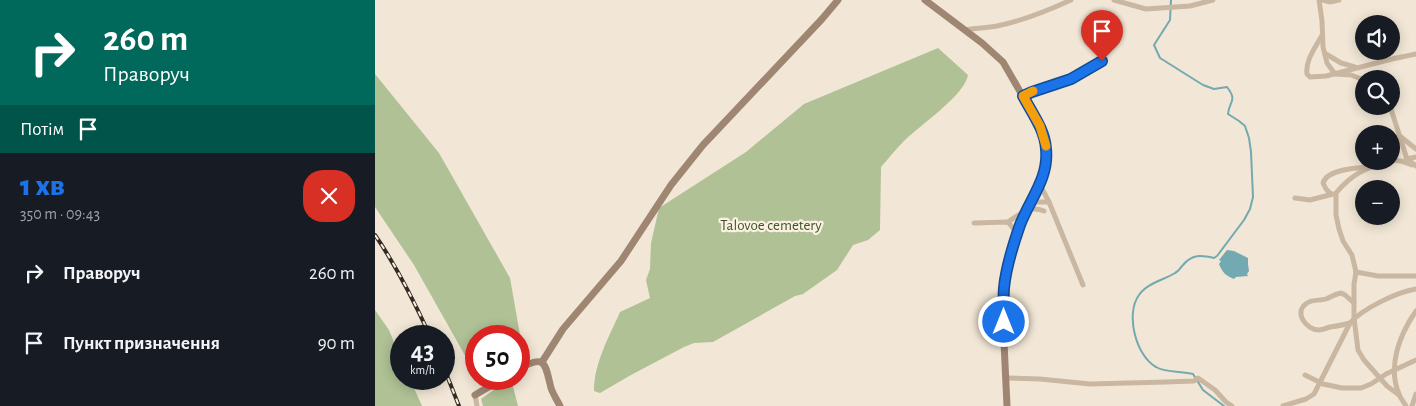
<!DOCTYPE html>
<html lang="uk">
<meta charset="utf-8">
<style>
body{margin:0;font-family:"Alegreya Sans",sans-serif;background:#20242c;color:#f1f3f6;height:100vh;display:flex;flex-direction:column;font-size:19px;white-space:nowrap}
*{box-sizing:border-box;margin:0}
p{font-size:16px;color:#9ea1a6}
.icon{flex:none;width:28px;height:28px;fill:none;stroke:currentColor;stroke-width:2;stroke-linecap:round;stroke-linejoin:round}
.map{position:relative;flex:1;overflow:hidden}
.sheet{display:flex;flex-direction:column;background:#171b24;width:375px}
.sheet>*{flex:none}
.banner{background:#00695c;color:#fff;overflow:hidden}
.controls{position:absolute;left:980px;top:15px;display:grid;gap:10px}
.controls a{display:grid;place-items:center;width:45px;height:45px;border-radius:50%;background:#171b24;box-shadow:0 2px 12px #0003;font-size:25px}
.speed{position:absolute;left:15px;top:325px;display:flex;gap:10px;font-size:25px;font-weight:700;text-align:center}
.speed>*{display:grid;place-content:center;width:65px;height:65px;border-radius:50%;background:#171b24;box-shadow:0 2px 12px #0003;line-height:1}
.speed small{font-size:12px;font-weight:400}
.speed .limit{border:8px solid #d22;background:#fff;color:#111}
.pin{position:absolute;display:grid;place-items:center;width:42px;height:42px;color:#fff;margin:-51px -21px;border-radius:50% 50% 50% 0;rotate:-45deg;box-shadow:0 0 5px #0007}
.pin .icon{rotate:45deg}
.me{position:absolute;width:55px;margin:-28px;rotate:0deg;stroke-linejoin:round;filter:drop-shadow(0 0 4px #0008)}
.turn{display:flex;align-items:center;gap:18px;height:105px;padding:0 20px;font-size:22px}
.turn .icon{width:65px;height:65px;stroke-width:2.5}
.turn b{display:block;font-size:35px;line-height:42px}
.then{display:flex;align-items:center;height:48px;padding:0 20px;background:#0003;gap:10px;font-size:19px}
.round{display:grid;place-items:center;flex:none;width:52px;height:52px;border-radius:20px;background:#20242c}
.headline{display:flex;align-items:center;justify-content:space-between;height:85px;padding:0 20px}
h1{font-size:30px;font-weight:800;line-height:38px;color:#1a73e8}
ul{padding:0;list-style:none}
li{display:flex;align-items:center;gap:15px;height:70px;padding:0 20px}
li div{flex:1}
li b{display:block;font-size:19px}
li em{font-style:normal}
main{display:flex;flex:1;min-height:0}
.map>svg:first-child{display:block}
.green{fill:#afc195}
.water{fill:#73a9b0}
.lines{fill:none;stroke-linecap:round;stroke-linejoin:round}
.stream{stroke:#73a9b0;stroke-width:2}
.street{stroke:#cab7a1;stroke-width:5}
.secondary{stroke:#9e8673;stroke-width:7}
.rail-casing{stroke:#342b25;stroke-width:4}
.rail{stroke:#faf1e2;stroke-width:2;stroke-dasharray:5.5;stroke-linecap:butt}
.route-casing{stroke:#114b97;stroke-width:12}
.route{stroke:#1a73e8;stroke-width:9}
.slow{stroke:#f59e0b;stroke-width:9}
.labels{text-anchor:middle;stroke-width:4.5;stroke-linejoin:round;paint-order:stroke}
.park-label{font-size:15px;fill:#405427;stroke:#faf1e2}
</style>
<main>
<section class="sheet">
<div class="banner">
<div class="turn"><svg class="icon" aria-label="right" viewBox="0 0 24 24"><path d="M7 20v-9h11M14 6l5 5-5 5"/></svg><div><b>260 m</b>Праворуч</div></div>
<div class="then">Потім<svg class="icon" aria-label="arrive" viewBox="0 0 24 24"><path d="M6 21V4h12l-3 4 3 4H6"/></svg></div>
</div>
<div class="headline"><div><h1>1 хв</h1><p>350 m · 09:43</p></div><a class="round" style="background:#d93025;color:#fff"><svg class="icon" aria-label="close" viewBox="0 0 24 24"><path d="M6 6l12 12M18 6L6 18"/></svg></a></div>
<ul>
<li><svg class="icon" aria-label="right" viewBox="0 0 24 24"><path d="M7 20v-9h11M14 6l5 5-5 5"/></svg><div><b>Праворуч</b></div><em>260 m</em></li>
<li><svg class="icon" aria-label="arrive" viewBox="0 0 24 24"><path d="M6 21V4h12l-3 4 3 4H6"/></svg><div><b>Пункт призначення</b></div><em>90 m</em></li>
</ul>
</section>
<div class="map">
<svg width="1041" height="406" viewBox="0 0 1041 406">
<rect width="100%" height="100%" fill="#f2e7d6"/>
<g class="green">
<path d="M563 48 593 75C590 95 544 126 529 141 521 149 513 159 506 167L505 230 493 240 478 245 462 270 428 294 420 296 338 342 319 343 309 347 256 375 225 393 219 391C219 363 234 337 245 312L275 298 271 280 275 269 276 243 284 208 371 152 429 104Z"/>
<path d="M0 74 64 153 135 278 147 346 144 348V336H101V375L39 265 0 207Z"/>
<path d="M0 310 14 330 26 359V379H35L47 406H0Z"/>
<path d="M134 379H136L143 406H108L106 399Z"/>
</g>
<path class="water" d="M852 250 859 251 873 258V264L874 271 872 274 873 276 861 277 859 279C851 276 847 272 844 264L846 261 844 260Z"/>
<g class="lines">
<path class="stream" d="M796 0 795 20 779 45 785 58 828 85 839 89 852 87C863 101 854 101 853 114L864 121 870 126 874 138 876 152 878 197 875 209 869 220 842 256 839 258C826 255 817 254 808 265 805 268 804 271 800 273 789 280 772 283 764 295 750 314 761 356 781 367 791 373 807 371 818 374L828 390 849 406"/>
<g class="street">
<path d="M739 0 771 9 815 6 838 0"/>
<path d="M944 0 947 21 948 47 952 63 960 74 976 75 989 80"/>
<path d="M948 0 955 2 964 0"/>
<path d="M590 30C600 28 611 28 622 26 647 21 672 11 696 0"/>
<path d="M947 35C941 47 930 60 932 74L935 77 951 76 1017 59 1041 54"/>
<path d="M951 54 966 63 980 67"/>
<path d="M648 97 657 92 696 79 727 61"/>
<path d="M1015 106 1032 159 1041 166"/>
<path d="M1026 137 1041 149"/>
<path d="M1031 159 1041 157"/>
<path d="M1016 160 1026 161 1037 165"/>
<path d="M1017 160 1022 150 1024 140"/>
<path d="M1013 161C990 168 976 175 961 193V215L964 229 968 241 977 255 981 272 979 284V318L983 350 989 360 1012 386 1024 395 1031 406"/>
<path d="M665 185 674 202 708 285"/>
<path d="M956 194 951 189 948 183C952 170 979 168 992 167"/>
<path d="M920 198 935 200 958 194"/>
<path d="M657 202H674"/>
<path d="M633 222C645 214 654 205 669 211"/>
<path d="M599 223 633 222 642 233"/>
<path d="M981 272 1003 276H1041"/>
<path d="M975 323C968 325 962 326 955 327 951 328 948 330 944 330 931 330 918 312 932 303 938 299 945 301 951 299 956 297 960 294 966 293L970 295 979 303"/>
<path d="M930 375 948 384 967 388H986L996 384 1011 374 1041 360"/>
<path d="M631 378 665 379 715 384 791 382 819 381 823 378 840 390 851 402 857 406"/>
<path d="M1024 394C1012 366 1025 334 1041 311"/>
<path d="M100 395 102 406"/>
<path d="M908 406 931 399 939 394 975 323C987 309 1022 292 1041 289"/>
<path d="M1037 406 1041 394"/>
</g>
<g class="secondary">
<path d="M550 0 607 43 628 62 665 126 671 147 672 163 665 185 646 222 634 257 629 288V342L632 406"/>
<path d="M167 362 188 329 246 261 296 185 328 145 447 19 463 0"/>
<path d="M144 369C171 353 170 364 176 388 178 394 182 400 185 406"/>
<path d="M100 395 127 379"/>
</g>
<g class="rail-casing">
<g id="rail">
<path d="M0 235C22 267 39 301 55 336"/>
<path d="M69 368 84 406"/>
</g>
</g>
<use href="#rail" class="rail"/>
</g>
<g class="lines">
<g class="route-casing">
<path id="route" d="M629 322C629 311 628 299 629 288 631 266 638 245 645 225 655 199 674 178 671 149 670 130 657 113 648 96L657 92 696 79 727 61"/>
</g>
<use href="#route" class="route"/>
<path class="slow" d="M658 91 648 96 665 126 671 146"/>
</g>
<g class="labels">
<g class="park-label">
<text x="396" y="230">Talovoe cemetery</text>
</g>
</g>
</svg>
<div class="controls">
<a><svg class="icon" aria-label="sound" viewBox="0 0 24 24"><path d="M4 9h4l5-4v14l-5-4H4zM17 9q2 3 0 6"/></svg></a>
<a><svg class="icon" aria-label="search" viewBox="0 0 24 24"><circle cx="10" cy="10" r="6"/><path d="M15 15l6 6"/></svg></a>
<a>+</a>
<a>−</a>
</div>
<div class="speed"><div>43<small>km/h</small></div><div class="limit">50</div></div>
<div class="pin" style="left:727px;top:61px;background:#d93025"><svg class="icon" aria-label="arrive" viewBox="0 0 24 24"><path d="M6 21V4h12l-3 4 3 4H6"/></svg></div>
<svg class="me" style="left:629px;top:322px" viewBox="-20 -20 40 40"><circle r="17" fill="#1a73e8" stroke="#fff" stroke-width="3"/><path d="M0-11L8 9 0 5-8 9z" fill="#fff"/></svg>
</div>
</main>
